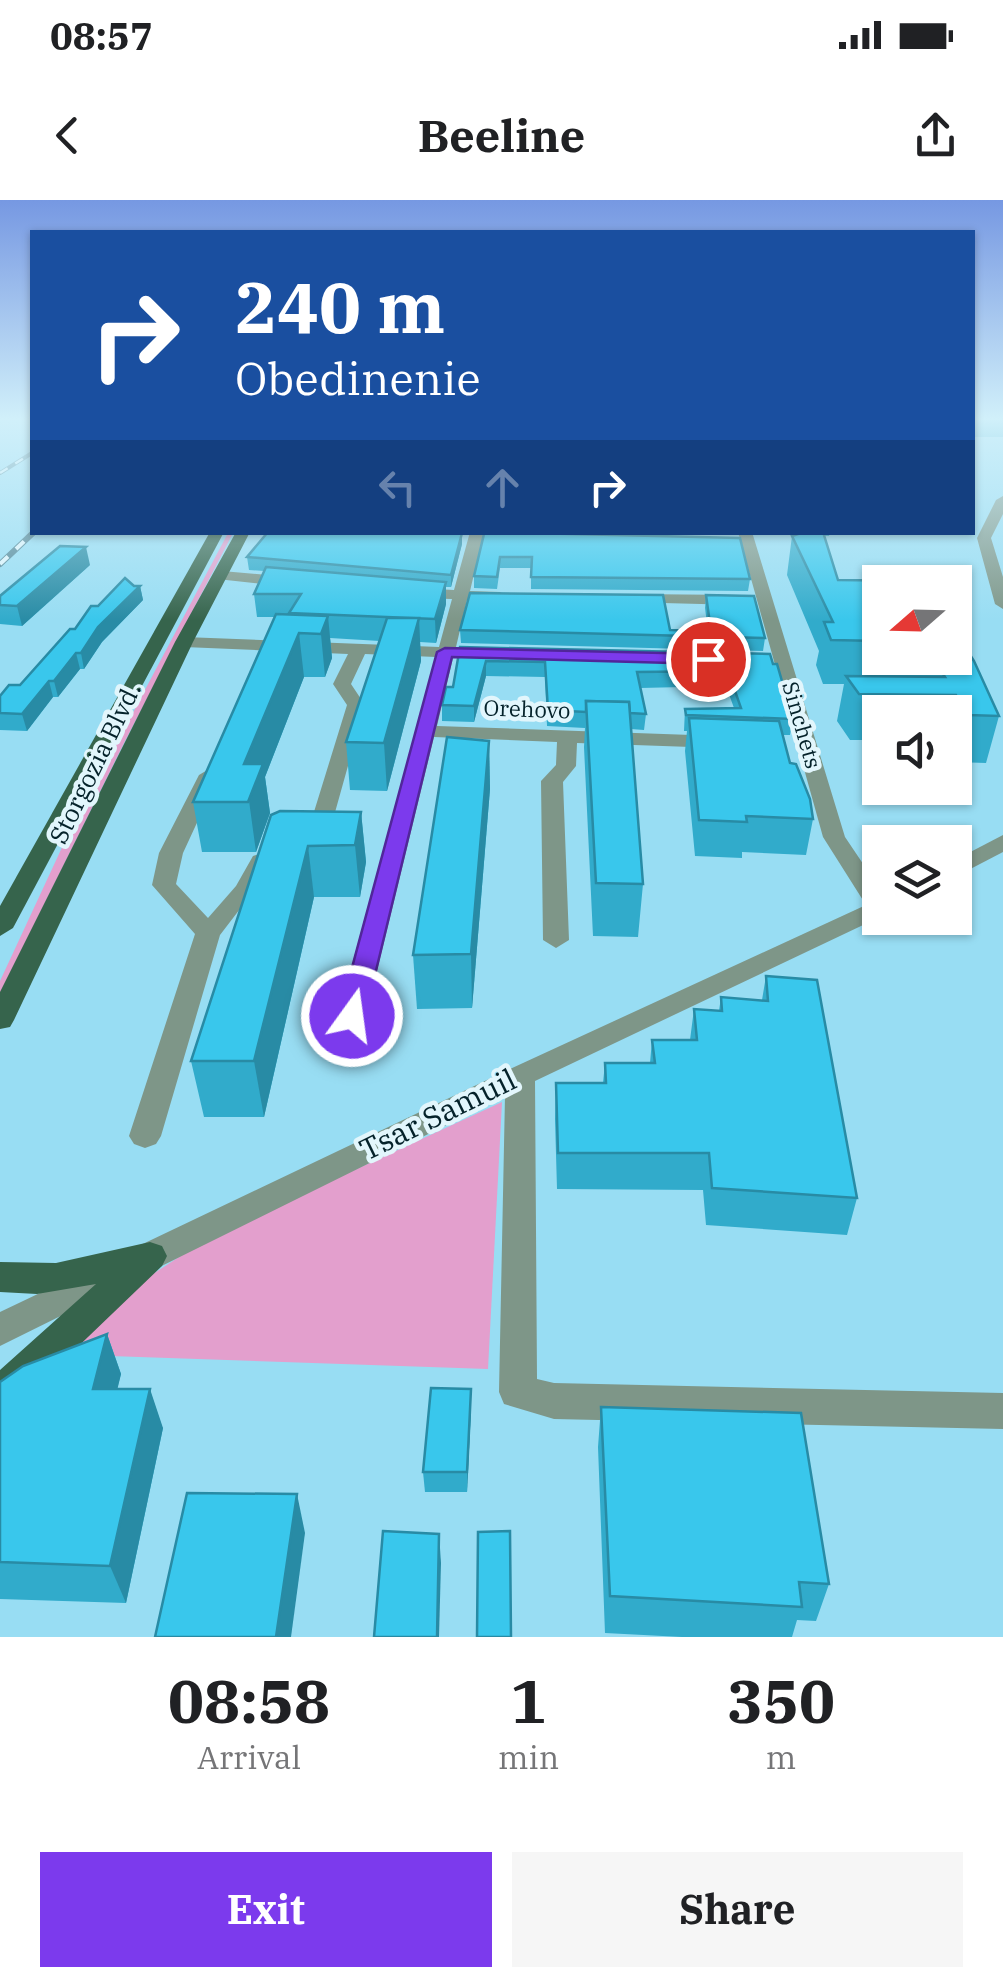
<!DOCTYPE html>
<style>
body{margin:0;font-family:"IBM Plex Serif",serif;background:#f6f6f6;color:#202124;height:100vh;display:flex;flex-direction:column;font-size:38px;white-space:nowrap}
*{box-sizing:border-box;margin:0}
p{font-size:32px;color:#757577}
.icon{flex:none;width:55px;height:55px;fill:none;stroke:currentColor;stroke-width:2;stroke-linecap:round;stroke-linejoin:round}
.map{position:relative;height:1437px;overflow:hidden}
.drawer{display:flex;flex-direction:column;background:#fff;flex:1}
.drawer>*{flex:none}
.banner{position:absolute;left:30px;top:30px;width:945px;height:305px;border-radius:0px;box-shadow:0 2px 8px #0004;background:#1a4fa0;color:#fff;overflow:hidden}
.needle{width:65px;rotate:250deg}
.tools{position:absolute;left:862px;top:365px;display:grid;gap:20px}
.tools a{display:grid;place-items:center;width:110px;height:110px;border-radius:0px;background:#fff;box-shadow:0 2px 8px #0004;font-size:50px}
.pin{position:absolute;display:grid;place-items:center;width:85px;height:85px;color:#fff;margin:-42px;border:5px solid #fff;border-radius:50%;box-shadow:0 2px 10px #0007}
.me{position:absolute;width:110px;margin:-55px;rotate:14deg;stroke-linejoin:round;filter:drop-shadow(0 0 8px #0008)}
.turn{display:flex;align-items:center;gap:35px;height:210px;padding:0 40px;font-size:45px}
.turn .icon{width:130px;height:130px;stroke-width:2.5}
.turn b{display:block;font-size:70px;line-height:85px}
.lanes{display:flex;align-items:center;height:95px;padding:0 40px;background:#0003;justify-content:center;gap:50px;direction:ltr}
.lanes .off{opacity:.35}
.eta{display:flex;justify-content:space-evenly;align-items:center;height:170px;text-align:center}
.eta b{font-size:60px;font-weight:700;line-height:70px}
.action{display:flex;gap:20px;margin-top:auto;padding:20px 40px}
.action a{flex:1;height:115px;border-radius:0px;background:#7c3aed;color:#fff;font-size:40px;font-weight:700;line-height:115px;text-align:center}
.action a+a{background:#f6f6f6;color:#202124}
.status{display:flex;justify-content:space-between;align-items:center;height:70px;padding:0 50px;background:#fff;direction:ltr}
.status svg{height:28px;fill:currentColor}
header{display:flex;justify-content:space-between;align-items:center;height:130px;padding:0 40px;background:#fff;font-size:45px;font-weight:700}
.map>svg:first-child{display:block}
.green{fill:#e39fcd}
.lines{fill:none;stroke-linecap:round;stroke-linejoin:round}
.minor{fill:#7e9688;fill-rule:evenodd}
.major{fill:#36644c;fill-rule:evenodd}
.rail-far1-casing{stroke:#538696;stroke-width:4}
.rail-casing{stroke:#538696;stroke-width:6}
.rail-far1{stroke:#e2f6fc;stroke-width:2.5;stroke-dasharray:9;stroke-linecap:butt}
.rail{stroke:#e2f6fc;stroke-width:4;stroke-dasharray:11;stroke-linecap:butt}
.wall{fill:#31abcb}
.shaded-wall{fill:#288ba5}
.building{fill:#39c7ec;stroke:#288ba5;stroke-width:2.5}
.route{fill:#7c3aed;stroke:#51269a;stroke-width:2.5}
.labels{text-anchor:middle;stroke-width:9;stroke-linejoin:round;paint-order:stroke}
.far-street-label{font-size:22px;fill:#04222a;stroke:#e2f6fc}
.street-label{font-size:25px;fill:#04222a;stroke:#e2f6fc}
.near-street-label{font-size:30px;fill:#04222a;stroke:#e2f6fc}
</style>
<div class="status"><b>08:57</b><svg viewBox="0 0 49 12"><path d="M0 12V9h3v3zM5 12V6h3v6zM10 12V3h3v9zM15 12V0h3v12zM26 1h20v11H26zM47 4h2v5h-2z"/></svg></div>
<header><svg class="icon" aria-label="back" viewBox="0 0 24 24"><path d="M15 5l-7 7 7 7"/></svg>Beeline<svg class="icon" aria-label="share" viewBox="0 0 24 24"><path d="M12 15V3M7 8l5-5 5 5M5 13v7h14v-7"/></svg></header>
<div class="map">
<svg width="1003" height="1437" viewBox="0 0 1003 1437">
<rect width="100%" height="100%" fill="#98ddf3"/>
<g class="green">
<path d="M228 333H233L125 541 0 794V781L65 641Z"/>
<path d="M502 902 488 1169 52 1154 139 1083 213 1035Z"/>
</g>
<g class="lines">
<g class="minor">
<path d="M1003 296V314L991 338 1003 377V409L995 404 977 338 996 300Z"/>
<path d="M470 332H484L470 391 500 392 508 397 500 402 467 400 456 447 493 449 502 454 493 459 453 458 437 526 720 536 730 542 720 548 577 543 576 566 563 582 569 740 556 748 543 740 541 581 556 565 557 542 434 537 366 816 362 823H342L338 816 436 457 365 454 351 484 365 505 327 641 316 648 305 641 347 505 333 484 348 454 184 447 175 442 184 437 439 447 452 399 415 398 407 393 415 388 454 390Z"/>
<path d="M738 332H752L845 637 880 689V717L535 881 537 1179 554 1183 1003 1193V1229L554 1219 504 1204 499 1192 505 896 0 1146V1112L510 869 866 705 823 637Z"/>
<path d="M222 371 290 377 298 382 290 387 217 379 214 376Z"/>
<path d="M630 394 740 395 748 400 740 405 624 402 622 399Z"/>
<path d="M209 569 219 575 183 653 176 684 208 718 236 686 253 656 267 651 279 658 220 735 161 936 156 944 145 948 134 944 129 936 195 734 152 685 159 653 199 575Z"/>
<path d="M1003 635V652L955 677V660Z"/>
</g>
<g class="major">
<path d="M210 332H224L13 728 0 736V706Z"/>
<path d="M236 332H250L193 442 14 820 10 827 0 829V792L175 442Z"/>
<path d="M150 1042 162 1046 167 1056 162 1066 14 1208 0 1213V1170L96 1084 37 1094 0 1092V1062L56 1063Z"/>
</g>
<g class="rail-far1-casing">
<path id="rail-far1" d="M0 273 32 253"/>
</g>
<g class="rail-casing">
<path id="rail" d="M0 364 34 332"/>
</g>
<use href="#rail-far1" class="rail-far1"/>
<use href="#rail" class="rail"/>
</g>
<g class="wall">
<rect x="972" y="220" width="31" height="17"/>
<path d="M800 332H830L829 336H824L838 380 880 382V458H955L999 516 986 563 955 562V512H880V540H850L837 521 844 484H823L816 465 819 451 787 375 792 336Z"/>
<path d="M484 334 750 379 748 391 531 389V368H500L497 389 474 388V376Z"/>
<path d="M462 344 451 387H446V404L436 443 420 442 421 461 387 591 350 590 346 542 380 441 330 438 332 458 325 477H304L265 577 270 613 256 652H202L193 602 275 417H257L254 394 264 371 249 370 247 357Z"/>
<path d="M90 365 22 426 0 424V396Z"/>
<path d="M134 386H140L143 400 102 442 84 469H80L58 497H53L27 531 0 530V496L20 485 75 429Z"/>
<path d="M706 395 765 438 763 451 461 443 460 430 708 431 705 408Z"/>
<path d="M460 447 770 454 793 519 790 535H783L790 563 813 619 806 655 742 652V658L695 656 685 551 687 531H684L685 509 734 508 726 486 640 488 646 514 644 530 631 529 643 684 638 737 593 736 584 547 585 528 547 526 545 477 486 476 474 522 442 521V505L453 487Z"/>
<path d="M489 541 490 589 472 808 417 809 413 755Z"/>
<path d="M361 612 366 662 360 697H314L264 917H204L191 861 271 615Z"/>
<path d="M766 776 857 998 847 1035 706 1025 703 990 557 989 555 919 556 883H603L605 863H650L652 840H690L694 809 719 811 721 797 762 800Z"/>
<path d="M107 1134 121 1174 117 1189 163 1228 126 1403 0 1399V1182Z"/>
<path d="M601 1207 829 1384 816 1421 797 1420 792 1437H682L605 1433 598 1247Z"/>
<path d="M471 1209 467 1292H425L423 1272Z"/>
</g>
<g class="shaded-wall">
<path d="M462 333V344L451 387V375Z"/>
<path d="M86 347 90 365 22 426 17 406Z"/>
<path d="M446 382V404L436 443 435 419Z"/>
<path d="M140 386 143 400 102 442 84 469 81 453 98 427Z"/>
<path d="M328 416 332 458 325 477 321 434Z"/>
<path d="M419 418 421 461 387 591 384 543Z"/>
<path d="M299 433 304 477 265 577 270 613 256 652 244 564Z"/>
<path d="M76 453 80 469 58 497 54 481Z"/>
<path d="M486 461V476L474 522V506Z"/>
<path d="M49 481 53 497 27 531 22 514Z"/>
<path d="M489 541 490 589 472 808 471 754Z"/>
<path d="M361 612 366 662 360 697 355 645Z"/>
<path d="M308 646 314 697 264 917 254 861Z"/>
<path d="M107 1134 121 1174 108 1228 93 1189Z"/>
<path d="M150 1189 163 1228 126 1403 110 1366Z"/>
<path d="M471 1189V1209L467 1292V1272Z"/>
<path d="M297 1294 305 1333 291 1437H276Z"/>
<path d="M439 1334 441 1363 439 1437H437Z"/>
</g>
<g class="building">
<path d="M268 332H460L462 333 451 375 247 357Z"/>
<path d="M490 332 740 338 750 379 531 377 532 357H500L497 377 474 376 484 334Z"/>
<path d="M804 332H823L838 380 925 381 926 382H880V441L831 440 824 422H833L792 336Z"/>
<path d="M60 346 86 347 17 406 0 405V396Z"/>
<path d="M266 367 446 382 435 419 289 413 301 394H254Z"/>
<path d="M125 378 134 386H140L98 427 81 453H76L54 481H49L22 514 0 513V496L9 485H20L70 429H75L91 406H98Z"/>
<path d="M470 393 663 395 670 430 711 431 706 395 754 396 765 438 460 430Z"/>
<path d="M276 414 328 416 321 434 299 433 244 564H263L248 602H193Z"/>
<path d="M387 418H419L384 543 346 542Z"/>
<path d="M955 431 974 461 999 516 968 515 956 495 859 494 846 476 945 477 933 458H955Z"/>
<path d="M460 447 770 454 773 464H777L793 519 686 515 685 509 741 508 728 471 637 472 646 514 630 513 629 502 586 501V512L548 510 545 462 486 461 474 506 442 505 446 487H453Z"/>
<path d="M586 501 629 502 643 684 596 683Z"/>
<path d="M689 518 779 521 790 563 796 564 810 599 813 619 746 616 747 622 699 620Z"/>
<path d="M447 537 489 541 471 754 413 755Z"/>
<path d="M280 611 361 612 355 645 308 646 254 861H191L271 615Z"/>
<path d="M766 776 817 780 857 998 712 988 709 953H558L556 883H606L605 863H655L652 840H697L694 809 722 811 721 797 768 801Z"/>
<path d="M107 1134 93 1189H150L110 1366 0 1362V1182L23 1166Z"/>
<path d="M431 1188 471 1189 467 1272H423Z"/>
<path d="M601 1207 801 1213 829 1384 799 1382 802 1407 610 1396Z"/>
<path d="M187 1293 297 1294 276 1437H155Z"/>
<path d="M383 1331 439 1334 437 1437H374Z"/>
<path d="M510 1331 511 1437H477L478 1332Z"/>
</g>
<linearGradient id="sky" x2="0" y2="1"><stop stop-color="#7698e2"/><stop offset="0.52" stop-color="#d1f0fa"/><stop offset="1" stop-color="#d1f0fa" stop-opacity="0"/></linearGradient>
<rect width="1003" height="421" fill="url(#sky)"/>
<path class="route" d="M445 448 708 454 716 459 708 464 452 457 365 816 352 824 339 816 437 452Z"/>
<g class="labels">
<g class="far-street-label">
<text transform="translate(527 509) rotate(2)" y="8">Orehovo</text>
<text transform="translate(802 525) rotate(74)" y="8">Sinchets</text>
</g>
<g class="street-label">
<text transform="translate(95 563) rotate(-64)" y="9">Storgozia Blvd.</text>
</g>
<g class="near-street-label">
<text transform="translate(438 915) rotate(-26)" y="10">Tsar Samuil</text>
</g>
</g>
</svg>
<div class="tools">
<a><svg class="needle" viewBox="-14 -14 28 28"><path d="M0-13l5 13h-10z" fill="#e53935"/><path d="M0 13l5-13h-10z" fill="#757577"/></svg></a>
<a><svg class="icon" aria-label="sound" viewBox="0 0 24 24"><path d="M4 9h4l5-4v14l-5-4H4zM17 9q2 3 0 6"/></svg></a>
<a><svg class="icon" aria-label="layers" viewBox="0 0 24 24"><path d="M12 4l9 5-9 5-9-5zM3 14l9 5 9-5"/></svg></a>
</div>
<div class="pin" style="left:708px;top:459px;background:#d93025"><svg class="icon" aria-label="arrive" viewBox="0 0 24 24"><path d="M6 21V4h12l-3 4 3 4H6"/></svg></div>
<svg class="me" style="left:352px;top:816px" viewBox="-20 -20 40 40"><circle r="17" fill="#7c3aed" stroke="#fff" stroke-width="3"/><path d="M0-11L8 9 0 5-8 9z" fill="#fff"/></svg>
<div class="banner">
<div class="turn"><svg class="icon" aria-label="right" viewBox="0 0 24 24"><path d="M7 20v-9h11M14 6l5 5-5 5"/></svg><div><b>240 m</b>Obedinenie</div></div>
<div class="lanes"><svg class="icon off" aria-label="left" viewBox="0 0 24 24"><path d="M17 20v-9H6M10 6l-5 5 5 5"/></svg><svg class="icon off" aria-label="ahead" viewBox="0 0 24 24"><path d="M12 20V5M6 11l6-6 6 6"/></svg><svg class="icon" aria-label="right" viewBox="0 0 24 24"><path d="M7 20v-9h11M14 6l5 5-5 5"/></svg></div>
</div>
</div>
<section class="drawer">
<div class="eta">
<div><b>08:58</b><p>Arrival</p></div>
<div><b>1</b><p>min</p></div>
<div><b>350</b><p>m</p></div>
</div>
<div class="action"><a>Exit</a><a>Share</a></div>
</section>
